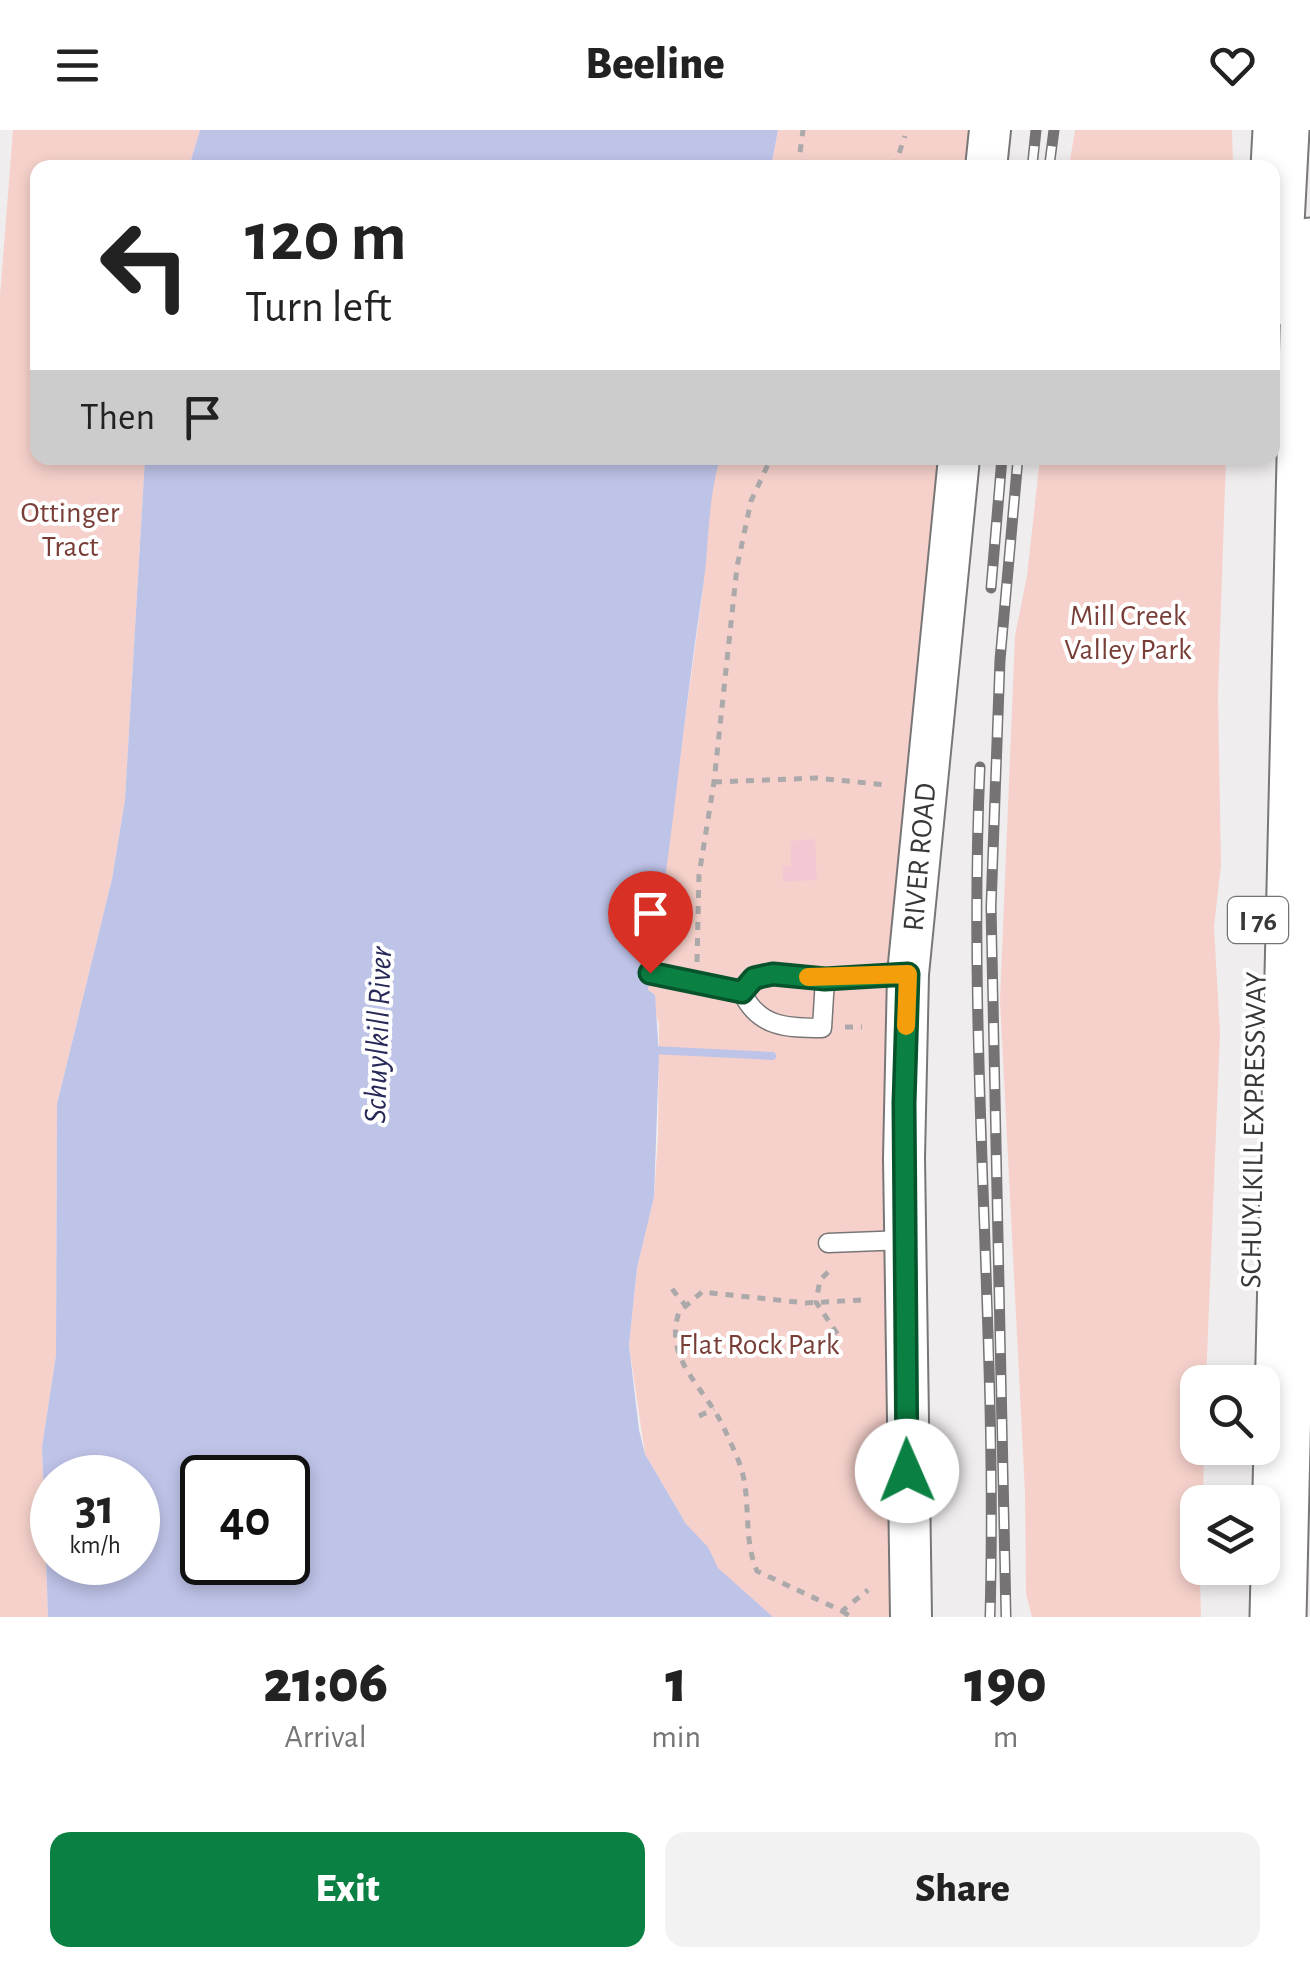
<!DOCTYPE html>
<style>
body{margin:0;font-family:"Alegreya Sans",sans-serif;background:#f2f2f2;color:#222;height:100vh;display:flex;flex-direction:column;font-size:38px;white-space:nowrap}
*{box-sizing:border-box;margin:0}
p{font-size:32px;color:#767676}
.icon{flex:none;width:55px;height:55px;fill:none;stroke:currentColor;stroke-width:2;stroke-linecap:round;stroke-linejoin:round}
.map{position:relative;height:1487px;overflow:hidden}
.sheet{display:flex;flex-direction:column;background:#fff;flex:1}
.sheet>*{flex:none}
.top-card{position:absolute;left:30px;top:30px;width:1250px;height:305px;border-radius:20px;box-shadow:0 5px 15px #0003;background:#fff;color:#222;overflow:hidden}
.buttons{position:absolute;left:1180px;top:1235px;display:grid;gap:20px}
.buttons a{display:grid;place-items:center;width:100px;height:100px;border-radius:20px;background:#fff;box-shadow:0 5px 15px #0003;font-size:50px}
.speed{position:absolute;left:30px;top:1325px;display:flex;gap:20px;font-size:50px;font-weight:700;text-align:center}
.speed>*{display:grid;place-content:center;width:130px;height:130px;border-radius:50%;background:#fff;box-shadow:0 5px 15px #0003;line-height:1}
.speed small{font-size:25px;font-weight:400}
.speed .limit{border:5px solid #111;border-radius:15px;background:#fff;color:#111}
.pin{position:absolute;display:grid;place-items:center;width:85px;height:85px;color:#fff;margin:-102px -42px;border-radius:50% 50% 50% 0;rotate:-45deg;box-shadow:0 0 10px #0007}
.pin .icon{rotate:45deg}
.me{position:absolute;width:110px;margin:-55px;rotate:359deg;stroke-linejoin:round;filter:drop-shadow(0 0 8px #0008)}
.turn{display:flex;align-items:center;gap:35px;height:210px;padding:0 50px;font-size:45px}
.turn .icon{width:130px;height:130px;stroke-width:2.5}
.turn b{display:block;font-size:70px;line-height:85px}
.then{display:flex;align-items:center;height:95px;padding:0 50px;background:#0003;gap:20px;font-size:38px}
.eta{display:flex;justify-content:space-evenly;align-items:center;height:170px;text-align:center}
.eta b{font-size:60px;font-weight:800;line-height:70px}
.button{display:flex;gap:20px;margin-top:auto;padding:20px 50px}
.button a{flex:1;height:115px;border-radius:20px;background:#0b8043;color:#fff;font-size:40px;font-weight:800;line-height:115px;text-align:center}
.button a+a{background:#f2f2f2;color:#222}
header{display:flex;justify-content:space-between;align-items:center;height:130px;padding:0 50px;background:#fff;font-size:45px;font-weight:800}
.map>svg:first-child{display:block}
.green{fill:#f6d1cb}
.water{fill:#bec3e8;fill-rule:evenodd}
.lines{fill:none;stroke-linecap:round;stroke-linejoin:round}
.stream{stroke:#bec3e8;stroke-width:8}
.building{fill:#f4c8d3}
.service-casing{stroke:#797678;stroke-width:21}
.tertiary-casing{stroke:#797678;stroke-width:44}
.motorway-casing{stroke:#797678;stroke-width:59}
.path{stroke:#aba9aa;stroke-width:5;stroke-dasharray:8 8;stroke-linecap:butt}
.service{stroke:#fff;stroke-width:18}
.tertiary{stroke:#fff;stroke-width:40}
.motorway{stroke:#fff;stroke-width:55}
.rail-casing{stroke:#757374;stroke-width:11}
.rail{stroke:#fff;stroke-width:8;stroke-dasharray:22;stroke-linecap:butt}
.route-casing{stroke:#07532c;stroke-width:25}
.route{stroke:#0b8043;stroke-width:18}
.slow{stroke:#f59e0b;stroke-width:18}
.labels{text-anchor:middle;stroke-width:8;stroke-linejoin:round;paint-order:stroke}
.shield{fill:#fff;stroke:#747374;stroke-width:2.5}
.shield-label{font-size:28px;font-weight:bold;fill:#393738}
.park-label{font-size:30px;fill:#793e37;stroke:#fff}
.street-label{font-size:30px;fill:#393738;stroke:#fff}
.water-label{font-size:32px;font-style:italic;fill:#272958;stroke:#fff}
</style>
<header><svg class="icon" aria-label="menu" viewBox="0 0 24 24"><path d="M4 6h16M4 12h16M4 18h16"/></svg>Beeline<svg class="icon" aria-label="heart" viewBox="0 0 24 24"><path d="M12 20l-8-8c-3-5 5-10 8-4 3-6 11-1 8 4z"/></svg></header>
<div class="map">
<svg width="1310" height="1487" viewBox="0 0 1310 1487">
<rect width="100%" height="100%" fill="#f0edef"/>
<g class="green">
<path d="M13 0H200L189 37 38 38V328H145L125 670 112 749 57 974 56 1225 42 1317 48 1487H0V166Z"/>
<path d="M778 0H975L971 37 771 38Z"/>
<path d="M1075 0H1232L1233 37H1069Z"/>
<path d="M720 328H947L889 1223 890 1487H696L686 1394 645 1324 629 1215 637 1138 654 1067 658 1006 659 894 648 860 664 778 666 729 703 459 707 374Z"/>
<path d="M1040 328H1226L1218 565 1221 735 1214 797 1220 903 1206 1252H1198V1318H1204L1203 1372H1198L1201 1487H1032L1026 1464 1025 1363 1000 870 1015 506 1027 446Z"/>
</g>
<g class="water">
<path d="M200 0H778L771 37H189Z"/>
<path d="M145 328H720C706 379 710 414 702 464 682 596 671 729 648 860L655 865 659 926 654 1067 637 1138 629 1215 639 1300 645 1324 686 1394 708 1417 718 1438 773 1487H48L42 1317 56 1225 57 974 112 749 125 670ZM52 1348H138V1432H52ZM202 1348H288V1432H202Z"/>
</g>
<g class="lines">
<path class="stream" d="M652 920 772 926"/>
</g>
<path class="building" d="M815 709 817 750 783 752 782 736H791L790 711Z"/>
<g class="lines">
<g class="service-casing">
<g id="service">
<path d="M650 843 742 862"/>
<path d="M742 862C758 897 786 898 822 898L825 849 908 844"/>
<path d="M742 862C764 836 794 846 825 849"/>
<path d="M828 1113 905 1110"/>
</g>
</g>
<g class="tertiary-casing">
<g id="tertiary">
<path d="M986 38 990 0"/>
<path d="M911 1487 904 1028 908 844 959 328"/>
</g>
</g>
<g class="motorway-casing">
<g id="motorway">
<path d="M1272 168 1281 0"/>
<path d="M1278 1487 1310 116"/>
</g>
</g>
<g class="path">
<path d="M798 38 803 0"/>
<path d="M894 38 905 6"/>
<path d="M714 652 817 648 887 655"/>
<path d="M647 775 638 816 651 820"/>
<path d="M697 832 699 745 714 652 737 437 751 371 771 328"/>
<path d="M845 897H862"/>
<path d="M828 1142 820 1150 816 1172 838 1205"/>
<path d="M672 1159 685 1175"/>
<path d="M861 1170 806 1173 702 1162 679 1182C663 1230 705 1257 724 1298 730 1312 738 1327 742 1341 751 1375 743 1408 757 1441L842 1481 868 1460"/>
<path d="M699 1286 714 1279"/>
<path d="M842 1481 851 1487"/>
</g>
<use href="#service" class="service"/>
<use href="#tertiary" class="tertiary"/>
<use href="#motorway" class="motorway"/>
<g class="rail-casing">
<g id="rail">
<path d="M1032 38 1036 0"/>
<path d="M1049 38 1054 0"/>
<path d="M991 458 1002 328"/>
<path d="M980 637C967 921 998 1204 990 1487"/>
<path d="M1006 1487 991 777 1000 530 1018 328"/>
</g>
</g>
<use href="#rail" class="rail"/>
</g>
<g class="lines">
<g class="route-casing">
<path id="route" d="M650 843 742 862 754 848 773 844 825 849 908 844 904 973 907 1341"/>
</g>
<use href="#route" class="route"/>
<path class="slow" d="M808 847 908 844 906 896"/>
</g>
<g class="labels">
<rect class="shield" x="1228" y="767" width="60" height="46" rx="8"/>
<g class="shield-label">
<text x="1258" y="800">I 76</text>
</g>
<g class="park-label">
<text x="70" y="392">Ottinger<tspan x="70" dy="34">Tract</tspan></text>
<text x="1128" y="495">Mill Creek<tspan x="1128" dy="34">Valley Park</tspan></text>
<text x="759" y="1224">Flat Rock Park</text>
</g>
<g class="street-label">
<text transform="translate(919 727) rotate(-85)" y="10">RIVER ROAD</text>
<text transform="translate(1253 1000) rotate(-89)" y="10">SCHUYLKILL EXPRESSWAY</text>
</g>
<g class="water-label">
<text transform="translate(377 905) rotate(-88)" y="11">Schuylkill River</text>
</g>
</g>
</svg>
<div class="buttons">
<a><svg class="icon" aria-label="search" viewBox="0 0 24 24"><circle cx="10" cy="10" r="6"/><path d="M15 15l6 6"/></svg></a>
<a><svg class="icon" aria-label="layers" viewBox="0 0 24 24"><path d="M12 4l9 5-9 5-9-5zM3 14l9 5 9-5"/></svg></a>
</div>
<div class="speed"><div>31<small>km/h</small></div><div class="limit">40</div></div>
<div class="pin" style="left:650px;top:843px;background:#d93025"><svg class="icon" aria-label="arrive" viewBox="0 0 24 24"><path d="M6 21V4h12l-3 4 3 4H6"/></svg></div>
<svg class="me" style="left:907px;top:1341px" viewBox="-20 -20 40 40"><circle r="19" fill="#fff"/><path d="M0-13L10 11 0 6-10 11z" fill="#0b8043"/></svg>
<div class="top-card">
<div class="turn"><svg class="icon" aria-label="left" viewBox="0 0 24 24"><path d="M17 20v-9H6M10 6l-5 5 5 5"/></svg><div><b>120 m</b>Turn left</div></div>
<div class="then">Then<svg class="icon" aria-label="arrive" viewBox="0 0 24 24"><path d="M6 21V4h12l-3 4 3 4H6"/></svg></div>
</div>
</div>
<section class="sheet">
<div class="eta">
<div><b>21:06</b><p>Arrival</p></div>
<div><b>1</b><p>min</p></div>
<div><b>190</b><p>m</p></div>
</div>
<div class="button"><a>Exit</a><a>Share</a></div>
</section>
